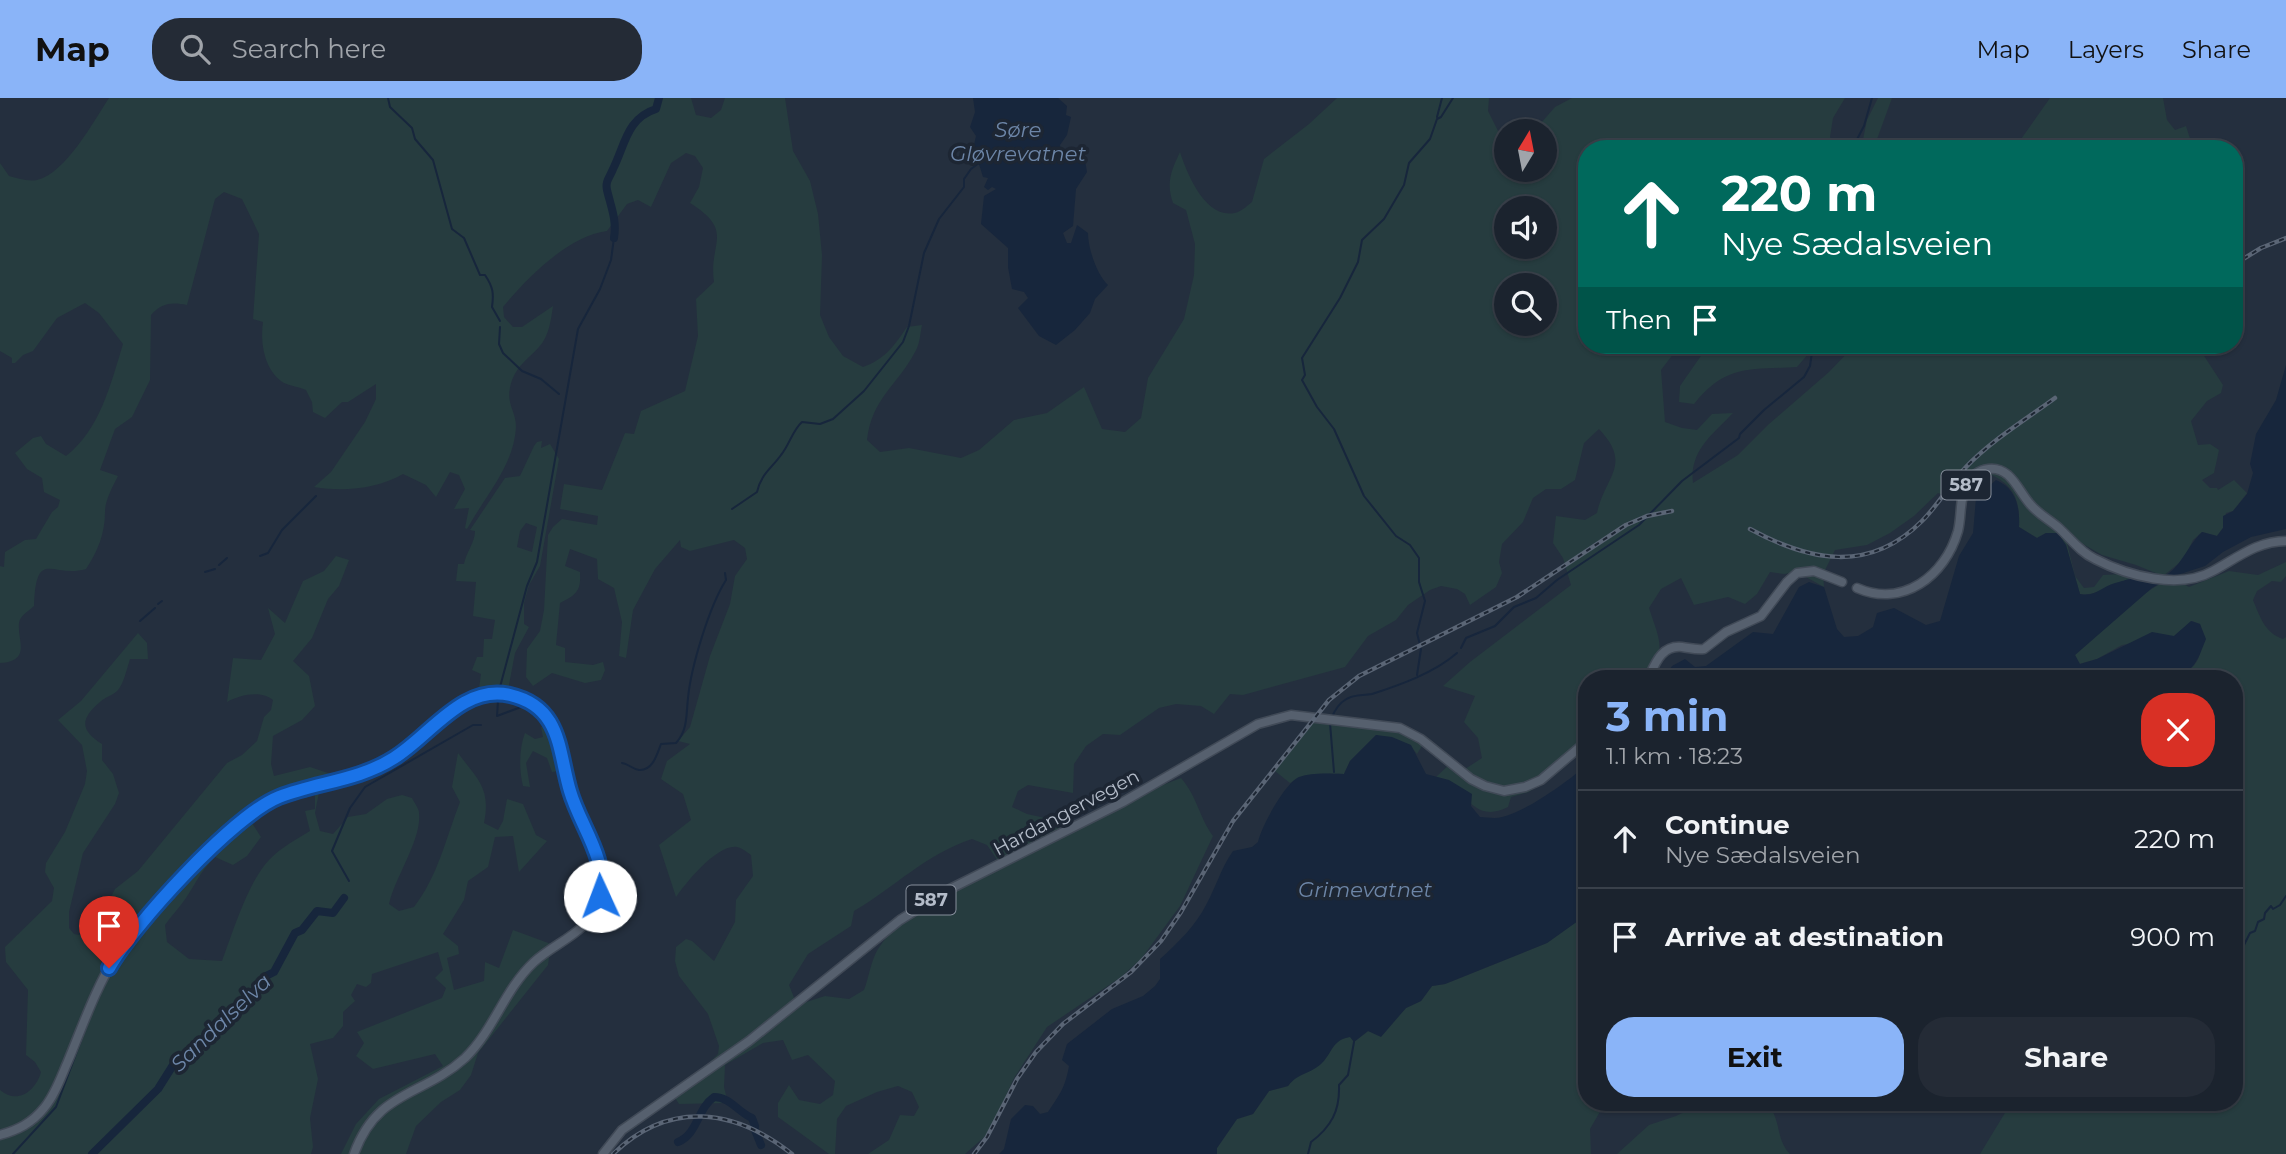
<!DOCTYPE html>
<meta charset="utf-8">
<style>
body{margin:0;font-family:Montserrat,sans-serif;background:#242b36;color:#f1f3f6;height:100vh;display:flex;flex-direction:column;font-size:26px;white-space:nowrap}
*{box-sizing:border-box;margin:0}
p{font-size:23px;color:#a0a4aa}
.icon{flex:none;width:38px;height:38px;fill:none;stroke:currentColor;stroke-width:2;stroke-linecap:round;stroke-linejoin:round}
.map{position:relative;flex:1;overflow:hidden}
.panel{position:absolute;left:1578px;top:572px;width:665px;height:441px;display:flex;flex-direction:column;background:#1b232e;border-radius:28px;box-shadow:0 2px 5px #0004,0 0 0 2px #39404a}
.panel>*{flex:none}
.top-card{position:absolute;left:1578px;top:42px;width:665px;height:214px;border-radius:28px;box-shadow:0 2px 5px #0004,0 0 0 2px #39404a;background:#00695c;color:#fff;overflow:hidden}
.needle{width:46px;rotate:10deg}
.tools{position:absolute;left:1494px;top:21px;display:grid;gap:14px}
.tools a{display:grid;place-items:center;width:63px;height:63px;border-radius:50%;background:#1b232e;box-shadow:0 2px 5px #0004,0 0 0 2px #39404a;font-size:35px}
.pin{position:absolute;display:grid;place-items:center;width:60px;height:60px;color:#fff;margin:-72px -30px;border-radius:50% 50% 50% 0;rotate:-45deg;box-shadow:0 0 7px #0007}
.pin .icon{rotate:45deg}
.me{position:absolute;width:77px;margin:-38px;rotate:358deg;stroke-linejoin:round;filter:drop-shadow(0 0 5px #0008)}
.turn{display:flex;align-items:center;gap:24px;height:147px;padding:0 28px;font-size:32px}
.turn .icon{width:91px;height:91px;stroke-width:2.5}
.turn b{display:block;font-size:49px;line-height:60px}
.then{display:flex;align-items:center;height:66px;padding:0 28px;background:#0003;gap:14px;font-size:26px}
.round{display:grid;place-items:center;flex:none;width:74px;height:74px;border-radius:28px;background:#242b36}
.summary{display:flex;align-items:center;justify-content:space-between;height:119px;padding:0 28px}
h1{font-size:42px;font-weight:700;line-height:52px;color:#8ab4f8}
.action{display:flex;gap:14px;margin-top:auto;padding:14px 28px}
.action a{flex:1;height:80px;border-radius:28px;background:#8ab4f8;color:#111;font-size:28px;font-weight:700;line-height:80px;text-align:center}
.action a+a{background:#242b36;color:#f1f3f6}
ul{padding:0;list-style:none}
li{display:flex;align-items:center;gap:21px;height:98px;padding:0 28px;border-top:2px solid #39404a}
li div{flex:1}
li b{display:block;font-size:26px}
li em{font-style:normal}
header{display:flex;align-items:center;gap:42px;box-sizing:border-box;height:98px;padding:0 35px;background:#8ab4f8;color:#111}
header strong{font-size:33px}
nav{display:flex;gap:38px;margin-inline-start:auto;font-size:24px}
.search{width:490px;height:63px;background:#242b36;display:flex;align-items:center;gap:18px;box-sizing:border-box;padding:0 24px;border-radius:28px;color:#a0a4aa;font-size:26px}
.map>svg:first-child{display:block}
.green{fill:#263c3f;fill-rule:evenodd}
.water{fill:#17263c}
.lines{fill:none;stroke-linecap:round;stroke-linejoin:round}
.stream{stroke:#17263c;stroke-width:2}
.river{stroke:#17263c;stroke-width:8}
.major-casing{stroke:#414a57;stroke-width:11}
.major{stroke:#56606e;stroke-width:8}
.rail-casing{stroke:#5a6575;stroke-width:4.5}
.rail{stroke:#1d2633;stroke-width:2;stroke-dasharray:5;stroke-linecap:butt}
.route-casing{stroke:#114b97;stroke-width:18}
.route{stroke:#1a73e8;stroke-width:12}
.labels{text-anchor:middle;stroke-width:7;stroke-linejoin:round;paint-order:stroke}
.shield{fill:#1d2633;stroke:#878f9c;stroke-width:2}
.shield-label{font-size:18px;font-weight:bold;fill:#b4bcc9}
.street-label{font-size:19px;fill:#b4bcc9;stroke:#1d2633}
.water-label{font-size:21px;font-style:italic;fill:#6d86a8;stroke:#1d2633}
</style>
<header>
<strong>Map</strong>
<div class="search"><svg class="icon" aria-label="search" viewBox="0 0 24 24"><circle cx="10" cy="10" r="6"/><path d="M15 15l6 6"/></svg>Search here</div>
<nav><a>Map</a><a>Layers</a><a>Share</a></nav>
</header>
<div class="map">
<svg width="2286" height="1056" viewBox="0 0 2286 1056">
<rect width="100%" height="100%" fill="#242f3e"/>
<g class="green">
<path d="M109 0H691L696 17 711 20 721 12 725 0H785L793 53 810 83 818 116 822 157 820 217 829 239 843 258 863 269C884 262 895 247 907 229L922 227C920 236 920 246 915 254 897 288 872 300 867 342L880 354 909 350 961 360 979 352 1014 322 1047 315 1084 289 1102 331 1125 334 1141 320 1148 280 1184 221 1194 177 1195 146 1186 112 1173 105C1166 85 1171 73 1180 54 1187 76 1207 125 1238 114 1243 112 1248 107 1252 104L1264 61 1309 26 1337 0H1489L1488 13 1499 35 1507 37V72H1545V33H1534L1555 9 1572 0H1845L1833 20 1830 39 1836 51H1587V247H1680L1661 272 1665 324 1682 330 1697 332 1712 316 1733 315C1713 336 1689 353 1693 385L1738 357 1769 326 1829 274 1855 247H2197L2223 287 2221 295 2207 303 2191 323 2198 347 2210 346 2219 352 2214 375 2202 382 2210 390H2217L2218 392 2234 382 2247 395 2233 413 2226 415 2223 430 2217 438 2202 434 2193 442 2184 461 2163 478 2136 467 2102 457 2076 442 2067 445 2075 478 2084 490 2094 489 2103 477 2122 476 2130 481C2114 485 2095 499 2080 496L2066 447 2046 435 2037 440 2019 429C2020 402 2015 388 1990 376L1967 389 1956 401 1938 395 1914 418 1890 435 1867 447 1835 452 1823 476 1824 489 1797 474 1784 476 1770 474 1757 496 1745 506 1728 499 1694 507 1681 480 1661 491 1649 510C1660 544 1665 547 1651 581H1587V649L1529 694 1511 699 1508 709C1470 728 1466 686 1436 679L1452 664 1462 673 1482 660 1478 640 1464 624 1475 598 1443 588 1470 564 1571 487 1563 460 1553 445 1556 418 1585 422 1597 415C1605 378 1633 367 1599 331L1584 345 1575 382 1561 391H1546L1533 400 1523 424 1502 446 1499 464 1502 475 1496 489 1470 507 1465 496 1457 491 1441 488 1430 492 1408 507 1396 522 1368 538 1345 569 1243 597 1230 596 1214 616 1201 608 1176 606 1159 610 1120 637 1103 636 1086 648 1074 666 1073 695 1028 687 1018 693 1012 709 1027 716 1059 723 1067 734 1147 693 1181 680C1197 698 1199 719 1213 738L1180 808 1141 861 1121 879 1047 929 1014 980 990 1034 965 1056H868L889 1042 900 1017 914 1018 919 1009 912 994 898 988 877 994 846 1008 837 1021 835 1056H829L778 1019V1005L789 987 799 1002 820 1006 833 997 835 983 808 957 792 962 783 942 763 945 725 967 724 989 728 1005 679 1006 670 992 703 971 718 956 719 948 708 916 679 878 675 863 676 849 686 841 692 843 714 863 735 824 736 802 753 778 751 757C747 754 742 750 737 749 717 746 686 785 676 799L659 747 691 722 683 696 661 681 667 663 690 646 678 643 690 629 710 558 730 506 735 478 747 461 745 450 734 442 690 453 681 449 680 442 655 471 633 512 626 560 619 558 622 524 614 490 598 481 597 461 570 451 565 468 580 474C581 493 577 496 560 505L556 547 565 550V564L593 567 603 564 605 572 601 582 585 585 552 575 533 588 526 579 527 551 540 533 544 512 548 437 553 429 562 421 597 427 598 418 560 411 564 386 602 392 625 335 634 336 641 313 685 293 698 238 696 201 714 184C708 144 736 134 690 105L699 89 703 70 695 58 686 55 671 65 651 109 638 102 627 106 607 133C568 138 527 180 503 209L504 219 513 229H522L553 208C551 222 549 238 539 249 529 260 518 267 512 282 504 306 516 311 516 329 514 368 485 398 467 431L465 430 469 410 454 411 465 391 459 377 450 374 436 399 426 387 403 376C377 391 344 394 314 389L331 374 365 324 376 301V286L348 304H342L325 320 313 314 312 304 306 292C299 289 291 288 284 285 264 273 260 244 263 224L253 221 259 136 242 101 224 94 215 101 187 207C171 204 162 205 151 217L150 282 132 319 115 331 100 372 118 378C113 388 105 402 105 414 105 435 98 453 86 471 53 481 36 448 34 508 29 513 20 517 19 525 17 542 32 563 0 565V468L4 469 5 454 25 442 36 441 52 414 58 409 60 402 44 394 42 380 27 371 15 355 33 340 41 338 46 346 66 358C100 332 111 285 123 246L99 215 85 205 57 220 33 253 23 257 15 265H12V260L0 253V65L9 78C18 80 28 84 37 82 66 75 93 24 109 0ZM1507 110H1545V149H1507ZM1507 187H1545V226H1507ZM972 741 987 747 1000 766C958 789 905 810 878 851 871 862 869 879 864 892L849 901 825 898 797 907 789 887 808 856 851 828 854 813C895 789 926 756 972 741Z"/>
<path d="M1878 0H1892L1876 44 1861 51 1867 22Z"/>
<path d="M2050 0H2163L2167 22 2175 32 2186 28 2193 50 2014 51Z"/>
<path d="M1705 247H1824L1821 252 1809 255 1797 269C1750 272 1726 266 1694 306L1679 304 1680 288 1705 252Z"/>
<path d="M542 343 541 350 550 346 559 361 540 468 529 487 524 505V526L529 529 515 555 508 592H482L471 597 473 591H479L481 576 472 572 477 559H483L484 541H492L495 522 473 518 476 484 456 483 458 466H464C466 454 475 445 475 433L470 432 505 380 520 378 534 348 537 344ZM526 425 537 429 532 454 517 449 520 433Z"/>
<path d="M336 458 349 462 339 488 328 501 312 540 293 563 309 578 315 608 302 622 273 638 271 666 274 678 310 669 340 679 321 684 315 715 320 733 333 736 348 719 366 716 387 701 402 697 412 700C414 704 419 711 419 715 422 741 395 779 389 806L399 813 414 809C438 778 446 740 460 704L452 689 458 655C478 682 491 690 484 725L498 732 503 723 507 701 523 706 536 737 547 743 519 774 513 738 495 739 488 769 468 783 464 802 443 836 458 848 459 856 447 860 454 892 484 883 485 864 499 870 513 832 551 846 548 867 478 955 471 977 460 992 441 1004 416 1028 406 1056H341L356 1026 379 1001 443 968 435 956 373 971 356 958 364 945 357 934 442 900 446 890 435 880 443 872 438 854 372 876 371 885 366 889 357 886 351 897 355 903 343 914V928L333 940 310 946 318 981 310 1020 313 1049 311 1056H0V992C17 1007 36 993 41 974L35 964 26 957 28 892 6 864 5 849 52 803 54 790 45 774 46 765 65 734 85 686 87 673 82 647 58 622 81 603 138 535 147 545 148 561H130C127 570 124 585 118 592 114 597 105 599 100 604 80 621 80 632 102 646V662L113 676 119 695 115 706 83 755 69 814V830L74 836 85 838 93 834 115 791 138 773 227 665 242 657 257 643 264 619 271 612 273 602C260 592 240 597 227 604L233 560 261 562 275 536 268 510 285 525 303 483 324 473ZM315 696V711L305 713 310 733C297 741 280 750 269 762 248 784 233 834 222 863L189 861 167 844 165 827C171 818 179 810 186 800 196 785 200 774 215 759L233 767 247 758 261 739 250 722 272 708Z"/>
<path d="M2286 464V478L2281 484 2272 483 2257 493 2253 502C2260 519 2265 535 2283 541L2286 539V1056H1980L2011 1005 2235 1004V581H2168C2200 571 2204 559 2200 526L2192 523 2174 538 2122 547 2097 561 2079 566 2075 557 2142 497 2171 479 2189 489 2229 473 2258 477Z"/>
<path d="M1314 622 1392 630 1423 646 1417 656 1410 647 1376 637 1350 663 1344 676C1325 676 1306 674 1290 685L1275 673Z"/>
<path d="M545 626 553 637 560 673 552 674 547 660 533 653 526 665 530 689 523 688C519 672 519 650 525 635L535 641 543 639 541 629Z"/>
<path d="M1587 816V1004L1605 1005 1590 1031 1591 1056H1217V1050L1237 1021 1253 1016 1269 993 1288 988 1295 979 1324 963 1336 943 1350 938 1354 944 1368 933 1374 935 1393 923 1406 910 1421 903 1432 888 1445 886 1547 845Z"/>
<path d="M1703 1005H1766C1782 1020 1775 1041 1790 1056H1617L1649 1027 1676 1018Z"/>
</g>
<g class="water">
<path d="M973 0H1058L1067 8 1066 17 1071 19 1067 37 1060 47 1061 59 1067 64 1078 56V49L1084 56 1087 74 1076 91 1073 128 1063 135 1067 145H1071L1077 127 1088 135C1088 152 1098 178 1108 187L1095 201 1090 215 1075 232 1056 247 1039 238 1018 210 1028 200 1024 194 1012 191 1008 169V150L981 126 984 98 996 91 992 89 988 92 984 89 988 80 983 79 978 63 976 64 972 55 976 38 970 29 975 14Z"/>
<path d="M2286 267V431L2251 439 2223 454 2205 468 2171 479 2152 490 2075 557 2080 566 2097 561 2152 534 2174 538 2191 523 2200 526 2206 541C2196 566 2195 573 2168 581H1664L1672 568 1685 561 1695 569 1706 568 1753 534 1773 536 1799 489 1809 484 1824 489 1837 531 1844 539 1858 538 1873 529 1877 515 1894 510 1926 527 1940 523 1959 458 1973 435 1976 400 1996 382C2016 390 2020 409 2019 429L2037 440 2046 435H2058L2066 447 2080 496C2096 499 2101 489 2115 485 2120 484 2127 481 2131 481 2140 482 2144 485 2153 483 2180 476 2184 451 2202 434L2217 438 2223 430V418L2233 413 2247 396 2253 375 2250 366 2256 336 2276 302Z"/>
<path d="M1376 637 1392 639 1411 647 1426 676 1449 682 1472 696 1471 708 1480 719C1486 719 1495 721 1502 719 1526 714 1568 683 1587 667L1585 818 1547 845 1445 886 1432 888 1421 903 1406 910 1381 939 1368 933 1354 944 1350 939C1332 942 1333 954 1322 965 1311 976 1299 974 1288 988L1269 993 1253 1016 1237 1021 1217 1050V1056H999L1004 1051 1011 1021 1025 1007 1033 1008 1040 1016 1048 1014C1060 996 1065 990 1069 968L1062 962 1067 946 1112 911 1143 898 1155 888 1160 881V861C1177 846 1196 827 1206 807 1216 789 1221 770 1233 753L1252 749 1258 744C1261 729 1285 685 1299 679 1313 674 1330 676 1344 676L1350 663Z"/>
</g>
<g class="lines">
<g class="stream">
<path d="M388 0 390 9 412 30 415 41 433 62 452 131 464 140 480 177H485C493 189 494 195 492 209L500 223"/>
<path d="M1437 19 1442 0"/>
<path d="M1852 51 1864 28 1872 0"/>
<path d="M500 229 499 246 503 255 522 273 541 281 559 296"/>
<path d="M732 411 757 394C761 376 771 371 781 357 790 346 792 333 802 324L820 326 833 321 864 293 903 244 909 228 924 155 939 121 964 89V81L971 71 979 65"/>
<path d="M260 458 268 455 282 432 316 398"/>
<path d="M219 467 227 460"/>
<path d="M205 474 215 471"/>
<path d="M158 506 162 503"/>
<path d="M140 523 155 510"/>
<path d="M1420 547 1417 535 1425 503 1419 484V460L1410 447 1396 438 1364 398 1334 331 1317 309 1302 282 1305 277 1302 260 1340 200 1358 164 1362 142 1384 121 1404 87 1409 65 1430 41 1437 21 1441 19 1453 0"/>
<path d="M1461 550 1466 540 1495 528 1514 509 1536 500 1557 482 1639 427 1682 383 1739 340 1740 336 1764 312 1804 279 1810 268 1813 247"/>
<path d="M1417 577 1421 551"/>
<path d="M500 589 527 488 537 464 578 231 600 191 611 162 614 140"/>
<path d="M498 603 497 618 521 609"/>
<path d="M1332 619C1335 612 1338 606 1345 602 1353 596 1362 598 1372 596 1400 587 1434 575 1457 555"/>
<path d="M1330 625 1334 674"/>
<path d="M622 665C629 666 632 671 639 672 653 673 657 656 661 646L676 645C688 632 686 617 688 600 691 569 709 509 726 482L725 475"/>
<path d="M349 783 332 753 350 710 365 689 473 627H481"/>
<path d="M2235 856 2243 849 2250 835 2255 833 2258 824 2264 821 2265 815 2271 808 2273 811 2280 807 2286 798"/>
<path d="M13 1056 56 1009 91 916"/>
<path d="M1308 1056 1311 1044C1331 1029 1340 1013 1339 987L1348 977 1354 944"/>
</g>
<g class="river">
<path d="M614 140C617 122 611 109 607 92 605 83 610 79 613 71 625 47 627 20 656 11L659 0"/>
<path d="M755 1032 761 1047"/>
<path d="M678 1044C698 1036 697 1011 714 999 730 999 738 1014 752 1020L755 1028"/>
<path d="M92 1056 158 991 175 964 213 933 216 925 227 915 247 903 264 879 274 874 295 835 302 832 317 813 333 815 344 800"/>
</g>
<g class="major-casing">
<g id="major">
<path d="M1857 490C1903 510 1945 478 1958 433 1962 417 1959 400 1967 386 1971 378 1979 372 1988 371 1995 370 2002 372 2008 377 2017 385 2022 397 2030 406 2038 416 2050 422 2059 430 2071 441 2080 454 2095 461 2128 478 2179 492 2213 473 2237 460 2257 443 2286 443"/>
<path d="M1648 581C1655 566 1661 547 1682 549 1690 550 1696 552 1704 551L1726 534 1761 518 1787 484 1797 475 1814 473 1842 484"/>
<path d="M0 1037C18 1032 32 1025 44 1010 55 997 61 979 68 963 83 927 96 889 117 856 134 830 157 809 178 787 201 762 225 733 253 713 291 686 341 687 382 667 427 644 466 575 523 602 537 608 549 619 556 633 565 652 564 676 571 697 582 730 611 765 599 802 589 835 557 843 534 864 504 892 494 932 465 960 422 999 377 992 354 1056"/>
<path d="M603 1056 622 1032 749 943 900 822 950 791 1123 704 1258 626 1291 617 1400 630 1421 641 1471 681 1485 688 1504 693 1525 689 1541 682 1587 643"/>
</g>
</g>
<use href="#major" class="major"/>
<g class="rail-casing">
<g id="rail">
<path d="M2235 166 2261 150 2286 140"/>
<path d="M1750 431C1809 463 1869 476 1922 423 1939 406 1950 386 1966 369 1992 342 2025 322 2055 300"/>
<path d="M613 1056C669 1002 734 1010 792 1056"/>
<path d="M974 1056 987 1039 1017 981 1036 954 1063 926 1131 874 1161 843 1181 814 1233 723 1329 602 1359 578 1517 499 1626 427 1647 418 1672 413"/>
</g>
</g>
<use href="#rail" class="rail"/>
</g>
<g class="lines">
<g class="route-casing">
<path id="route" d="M109 870C133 827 234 717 279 699 317 684 358 683 394 660 430 638 462 586 510 597 562 609 558 653 570 693 580 728 608 760 600 798"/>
</g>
<use href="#route" class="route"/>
</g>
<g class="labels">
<g class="shield">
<rect x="1941.5" y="372.5" width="49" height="29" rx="5"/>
<rect x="906.5" y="787.5" width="49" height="29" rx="5"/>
</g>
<g class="shield-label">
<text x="1966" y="393">587</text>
<text x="931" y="808">587</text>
</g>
<g class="street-label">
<text transform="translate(1066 714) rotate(-28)" y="7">Hardangervegen</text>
</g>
<g class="water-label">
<text x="1018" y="39">Søre<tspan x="1018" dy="24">Gløvrevatnet</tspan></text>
<text x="1365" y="799">Grimevatnet</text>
<text transform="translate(221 925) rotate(-44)" y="7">Sandalselva</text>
</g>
</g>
</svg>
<div class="tools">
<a><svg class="needle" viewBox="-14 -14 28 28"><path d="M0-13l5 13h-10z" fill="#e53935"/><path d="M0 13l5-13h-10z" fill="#a0a4aa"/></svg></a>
<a><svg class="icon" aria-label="sound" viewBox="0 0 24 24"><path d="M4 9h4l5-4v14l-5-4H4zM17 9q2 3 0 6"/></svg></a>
<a><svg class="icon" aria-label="search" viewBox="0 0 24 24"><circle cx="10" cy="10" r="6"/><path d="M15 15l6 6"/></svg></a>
</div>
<div class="pin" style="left:109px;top:870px;background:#d93025"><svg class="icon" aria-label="arrive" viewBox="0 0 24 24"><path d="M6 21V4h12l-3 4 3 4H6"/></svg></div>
<svg class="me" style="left:600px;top:798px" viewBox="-20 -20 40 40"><circle r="19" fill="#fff"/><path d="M0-13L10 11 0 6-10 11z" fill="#1a73e8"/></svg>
<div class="top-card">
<div class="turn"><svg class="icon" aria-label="ahead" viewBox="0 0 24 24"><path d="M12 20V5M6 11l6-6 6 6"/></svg><div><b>220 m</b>Nye Sædalsveien</div></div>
<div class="then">Then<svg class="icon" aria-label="arrive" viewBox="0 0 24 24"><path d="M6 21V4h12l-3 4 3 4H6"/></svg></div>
</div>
<section class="panel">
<div class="summary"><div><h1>3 min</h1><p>1.1 km · 18:23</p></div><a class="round" style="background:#d93025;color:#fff"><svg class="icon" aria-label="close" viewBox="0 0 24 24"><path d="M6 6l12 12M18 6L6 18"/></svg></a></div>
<ul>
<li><svg class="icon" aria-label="ahead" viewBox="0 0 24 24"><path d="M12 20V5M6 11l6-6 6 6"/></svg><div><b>Continue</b><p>Nye Sædalsveien</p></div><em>220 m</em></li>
<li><svg class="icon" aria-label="arrive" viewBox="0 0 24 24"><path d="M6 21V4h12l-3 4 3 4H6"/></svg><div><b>Arrive at destination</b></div><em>900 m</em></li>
</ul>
<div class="action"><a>Exit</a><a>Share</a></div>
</section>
</div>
